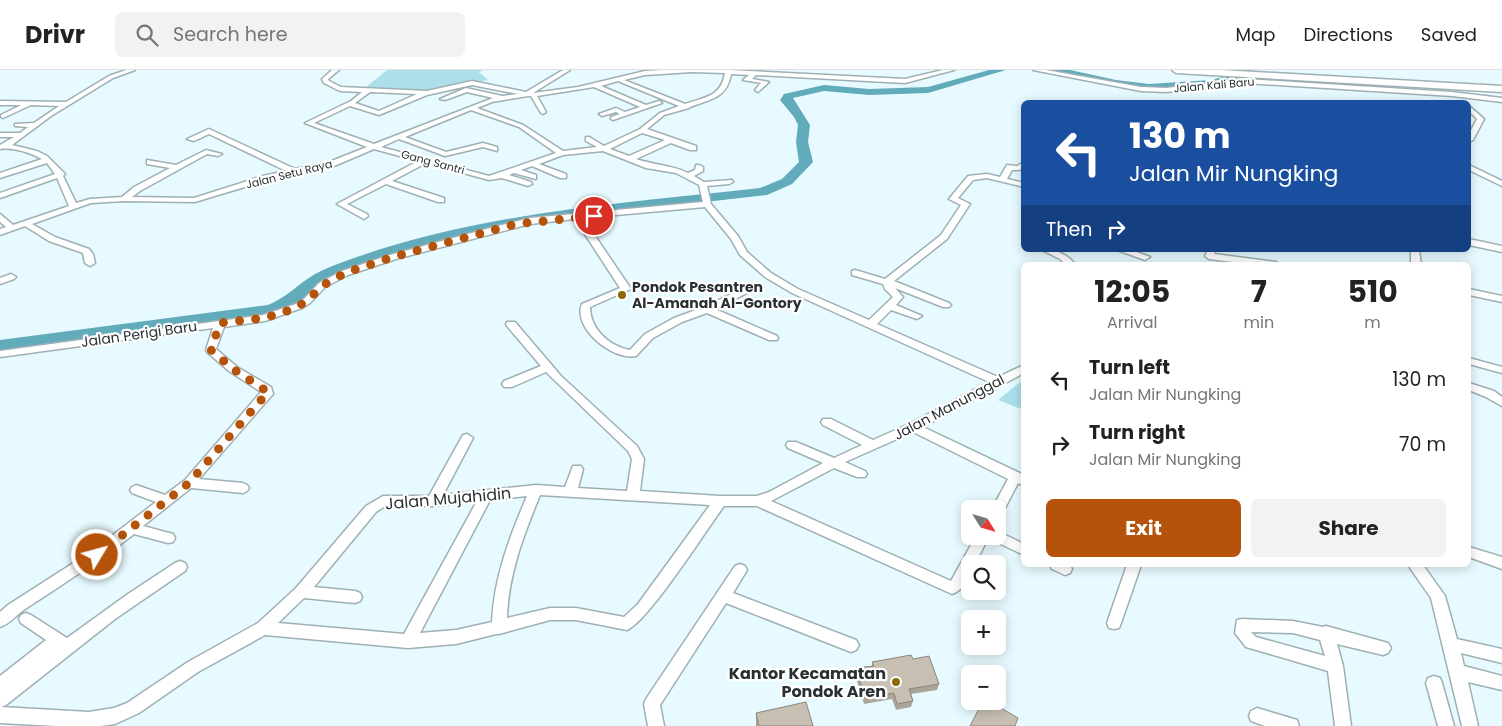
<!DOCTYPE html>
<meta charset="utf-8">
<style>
body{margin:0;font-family:Poppins,sans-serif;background:#f2f2f2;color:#222;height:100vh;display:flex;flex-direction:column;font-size:19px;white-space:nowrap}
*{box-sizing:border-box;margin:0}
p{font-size:16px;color:#767676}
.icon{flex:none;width:28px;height:28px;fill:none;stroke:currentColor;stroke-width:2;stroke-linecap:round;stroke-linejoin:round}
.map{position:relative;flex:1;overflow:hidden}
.details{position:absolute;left:1021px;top:192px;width:450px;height:305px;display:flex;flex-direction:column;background:#fff;border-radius:8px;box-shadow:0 2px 12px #0003}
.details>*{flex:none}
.top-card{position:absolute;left:1021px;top:30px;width:450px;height:152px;border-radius:8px;box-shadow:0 2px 12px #0003;background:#1a4fa0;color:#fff;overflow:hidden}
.needle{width:32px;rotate:127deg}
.fabs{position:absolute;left:961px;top:430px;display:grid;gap:10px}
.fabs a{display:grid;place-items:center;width:45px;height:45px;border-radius:8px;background:#fff;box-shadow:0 2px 12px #0003;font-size:25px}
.pin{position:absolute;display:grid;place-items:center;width:42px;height:42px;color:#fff;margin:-21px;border:2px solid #fff;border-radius:50%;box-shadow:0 1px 5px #0007}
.me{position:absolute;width:55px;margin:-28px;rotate:53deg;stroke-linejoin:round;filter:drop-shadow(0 0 4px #0008)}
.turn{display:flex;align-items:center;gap:18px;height:105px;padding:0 25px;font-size:22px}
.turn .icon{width:65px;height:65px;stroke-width:2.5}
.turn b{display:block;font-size:35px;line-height:42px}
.then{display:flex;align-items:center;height:48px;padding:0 25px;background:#0003;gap:10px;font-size:19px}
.eta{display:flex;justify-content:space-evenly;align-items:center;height:85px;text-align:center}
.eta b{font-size:30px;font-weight:700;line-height:35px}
.action{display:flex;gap:10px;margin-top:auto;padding:10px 25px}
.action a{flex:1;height:58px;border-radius:8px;background:#b45309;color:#fff;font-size:20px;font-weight:700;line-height:58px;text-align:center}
.action a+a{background:#f2f2f2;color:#222}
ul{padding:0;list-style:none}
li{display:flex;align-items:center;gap:15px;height:65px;padding:0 25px}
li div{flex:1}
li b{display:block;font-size:19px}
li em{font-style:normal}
header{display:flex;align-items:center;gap:30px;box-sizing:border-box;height:70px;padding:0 25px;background:#fff;border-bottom:1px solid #e0e0e0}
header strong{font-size:24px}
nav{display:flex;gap:28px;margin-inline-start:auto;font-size:18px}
.search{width:350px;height:45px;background:#f2f2f2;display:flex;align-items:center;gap:12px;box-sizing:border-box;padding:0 18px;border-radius:8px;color:#767676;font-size:19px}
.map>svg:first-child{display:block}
.green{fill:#addfea}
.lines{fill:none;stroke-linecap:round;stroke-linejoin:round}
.river{fill:#62abbb;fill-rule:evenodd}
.minor-casing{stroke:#9eb0b4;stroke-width:3}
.highway-casing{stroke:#9eb0b4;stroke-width:3}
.minor{fill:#fff;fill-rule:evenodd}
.highway{fill:#fff;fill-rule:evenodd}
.wall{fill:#aba599}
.building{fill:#c7c0b2;stroke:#8b867d}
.route{stroke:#b45309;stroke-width:9;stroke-dasharray:0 16.2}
.poi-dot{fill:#8d680b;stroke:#fff;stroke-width:2}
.labels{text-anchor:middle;stroke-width:4.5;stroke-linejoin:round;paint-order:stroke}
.far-street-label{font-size:11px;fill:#293032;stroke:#fff}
.poi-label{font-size:14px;font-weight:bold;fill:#293032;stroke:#fff;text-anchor:start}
.street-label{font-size:14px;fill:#293032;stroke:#fff}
.near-street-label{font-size:16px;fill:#293032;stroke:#fff}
.near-poi-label{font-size:16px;font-weight:bold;fill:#293032;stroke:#fff;text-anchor:end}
</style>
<header>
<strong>Drivr</strong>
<div class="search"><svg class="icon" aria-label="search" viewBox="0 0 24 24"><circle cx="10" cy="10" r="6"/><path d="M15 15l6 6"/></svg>Search here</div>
<nav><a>Map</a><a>Directions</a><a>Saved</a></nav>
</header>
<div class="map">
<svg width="1502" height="656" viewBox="0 0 1502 656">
<rect width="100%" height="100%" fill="#e7faff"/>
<g class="green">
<path d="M387 0H483L479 2 488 10 425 22 365 18Z"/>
<path d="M1024 309V340L998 330Z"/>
</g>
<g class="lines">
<g class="river">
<path d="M989 0H1006L928 23 869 25 824 21 793 28 810 55 808 72 813 92 792 114 767 125 574 147 481 162 439 172 343 204 327 212 292 237 271 245 0 282V270L268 235C286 228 298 214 315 204 328 197 343 192 357 187 487 142 624 133 760 118L782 109 799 92 796 72 798 55 794 47 780 30 784 24 824 15 869 19 928 17Z"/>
<path d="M1044 0H1070L1116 10 1149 14 1211 10 1235 4 1241 0H1251L1252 2 1242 9 1226 14 1163 21 1128 19 1049 3Z"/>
</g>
<g class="minor-casing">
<g id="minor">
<path d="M126 0H135L113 8 51 46 12 75 37 81 47 86 65 104 63 106 76 133 90 129 122 127 134 117 170 98 147 94V90L176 95 206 80 222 84 218 86 207 84 140 121 132 127 194 128 263 106 286 101 209 64 194 71 187 69 209 59 295 99 329 92 367 77 305 53 351 31 362 22 340 21 324 13 322 9 332 0H339L328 9 329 11 341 17 427 21 472 11 526 22 563 0H570L533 23 578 17 645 1 663 0H730L905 9 943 0H954L905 13 756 5 752 9 769 12 758 22 755 20 761 13 743 10 749 5 731 4C727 28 711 29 690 37L689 38 664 45 647 59 696 76V80H690L671 73 636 89C653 95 672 95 688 103L695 100 696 95H699L703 97V101L694 106 704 112 732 110 733 112 729 114 707 116 711 134 738 166 747 182 771 203 798 219 869 250 893 227 885 219 883 214 852 205V201L855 200 885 209 941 165 961 135 949 129 968 106 987 104 1000 107 1007 95 1017 96 1024 92V98L1019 100H1012L1007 109 1024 113V117L987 108 973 110 958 128 970 134 947 169 894 211 949 233 951 235 949 237H943L895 218 903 227 896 235 922 246 917 249 891 240 877 254 998 307 1024 295V303L923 357 1024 405V416L1018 413 1003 442 998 444V439H992L1008 409 913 362 845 392 865 401 867 404 865 407H857L834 398 771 431 951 511 976 466H998L999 462 1024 474V485L988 468 975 494H970C970 506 964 520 952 524L757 436H724C707 459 647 553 627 560L576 550H550L499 564H496L456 574 408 578 265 565 198 602 139 643 115 654 101 656H57L0 653V606L46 570 21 553 19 549 21 545 26 543 31 545 67 568 128 524 175 493 180 491 185 493 187 497 185 501 115 549 6 635 1 637 89 642 114 638 127 633 188 592 258 553 296 518 366 436 383 426H429L463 365 467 364 473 368 443 425 536 415 565 417 573 396H581L583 399 578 418 627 421 632 389 628 381 546 302 512 317H504L502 314 504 311 541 296 507 256 506 254 507 252H515L561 306 637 376 644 389 640 421 720 426H757L769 422 823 393 788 378 786 375 788 372H796L834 388 862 375 823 355 821 352 823 349H831L873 370 909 354 989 312 792 223 765 207 740 185 731 169 705 137 583 148 631 219 590 237C590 259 609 276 630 280L645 264 674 248 704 237 752 214 757 217 755 219 715 239 777 266 778 268 777 270H769L707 243 682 252 653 268 636 286C613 291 572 258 582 234L620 218 575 149 530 154 396 189 348 205 325 217 310 233 302 238 265 251 224 257 216 279 237 297 271 317 273 324 199 409 243 413 247 415 249 418 247 421 243 423 191 418 143 456 173 464 175 468 173 472 168 473 134 464C99 491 62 515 25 539 16 545 10 554 0 557V542L8 535 92 481 156 432 132 423 130 420 132 417 136 415 165 425 185 410 261 322 229 301 207 282 206 280 213 258 0 287V281L263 245 296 234 304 229 319 213 342 201 390 185 494 157 530 148 703 132 699 115 676 103 646 98 603 81 563 85 539 94 566 104V108H560L532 96 521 100 536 105V109L514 103 509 105 531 112 532 114 528 116 502 108 489 110 426 93 392 111 444 128V132H438L386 114 347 134 367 144 368 146 364 149 337 134 418 91 374 79 334 96 268 110 195 132 124 131 91 133 32 154 55 167 89 179 93 184 95 193 90 196 85 193 83 183 49 171 25 156 0 165V159L6 157 0 152V144L13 155 69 136 57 108 0 128V123L55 104 47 93 0 108V103L42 89C30 83 14 77 0 79V75L14 67H0V63H20L28 57 15 56V54L34 53 59 36 31 35 3 48 1 47V45L21 35H0V31L66 32 109 6ZM692 2 725 3C721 27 705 27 685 34L624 10 645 5ZM618 11 679 36 660 43 640 59 604 76 589 67H586V71L597 77 563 81 523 55 477 38 492 32 528 26H531L541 43 543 44 546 42 537 26 594 17 640 37 625 42 616 38 599 44 602 46 616 42 620 44 611 47V49L613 50 662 33 659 31 646 35 601 16ZM472 15 518 24 502 26 466 18 440 29 445 30 467 22 493 28 374 74 314 53 350 36 379 45 427 25ZM370 22 417 24 379 41 355 33ZM471 40 519 57 556 83 489 106 381 77 399 69 445 86 483 77 497 81V77L483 73 446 82 405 67ZM642 63 665 70 629 86 610 79ZM540 425 710 435 638 534 624 547 576 538H550L507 548C508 505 524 464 540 425ZM527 426C510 466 494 507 492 552L456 560 420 563 490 430ZM477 431 404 564 278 553 304 528 355 533 360 531 362 527 360 523 355 521 314 517 376 442 385 436H433Z"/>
<path d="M1033 0H1046L1141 17 1166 18 1246 9 1452 22 1502 28V32L1452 26 1246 13 1166 22 1141 21Z"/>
<path d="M1469 36 1484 49 1473 70 1469 72V64L1477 49 1469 41Z"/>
<path d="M1469 95 1502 111V116L1469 100Z"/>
<path d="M1469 169 1502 176V182L1469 175Z"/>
<path d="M1042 180C1056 180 1066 183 1076 195H1066L1060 189Z"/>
<path d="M1117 180H1131L1150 187 1145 190Z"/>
<path d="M1208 180H1216L1214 184 1276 192 1281 195H1256L1209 189 1205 186Z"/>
<path d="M1411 180H1419L1421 195H1411Z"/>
<path d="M11 204 16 207 14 209 0 214V208Z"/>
<path d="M1469 219 1502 226V232L1469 225Z"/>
<path d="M1469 288 1502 297V303L1469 294Z"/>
<path d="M1469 313 1494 321 1502 327V336L1486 327 1469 320Z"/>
<path d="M1469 477 1502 487V499L1469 487Z"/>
<path d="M740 494 745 496 747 500 733 523 856 570 859 575 856 580 851 582 726 533 660 635 664 656H648L644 634 646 629 735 496Z"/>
<path d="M1050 495H1070L1072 499 1070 503 1065 505 1052 499Z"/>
<path d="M1127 495H1141L1121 553 1119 558 1114 559 1109 558 1107 553Z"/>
<path d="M1408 495H1423L1445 526 1457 569 1502 579V593L1461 583 1464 596 1502 606V620L1468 612 1478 656H1462L1431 528Z"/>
<path d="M1242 549 1293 551 1323 557 1326 556 1388 573 1391 578 1388 583 1383 585 1337 574 1343 596 1351 656H1335L1328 601 1246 577 1235 563 1237 550ZM1251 562 1293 563 1320 570 1325 586 1256 567Z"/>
<path d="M1434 606 1440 608 1442 613 1454 656H1438L1426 613 1428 608Z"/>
<path d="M1257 638 1297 650 1299 656H1265L1251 651 1249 646 1251 641Z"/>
</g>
</g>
<g class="highway-casing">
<path id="highway" d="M1172 0H1221L1502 16V22L1176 3Z"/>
</g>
<use href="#minor" class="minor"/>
<use href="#highway" class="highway"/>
</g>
<g class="wall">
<path d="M913 589 939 614 937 620 911 624 913 631 911 637 896 640 892 629 864 634 855 604 856 598 872 596V592Z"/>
<path d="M756 643 813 656H756Z"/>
</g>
<g class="building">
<path d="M911 585 913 589 929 586 939 614 909 619 913 631 897 634 894 623 865 628 856 598 874 596 872 592Z"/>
<path d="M983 631H989L1018 648 1015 656H970Z"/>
<path d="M806 632 813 656H759L756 643Z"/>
</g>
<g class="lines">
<path class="route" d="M97 485 189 413 268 322 233 299 211 280 220 253 265 248 293 239 307 231 322 216 345 203 393 187 516 154 594 146"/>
</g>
<g class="poi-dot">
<circle cx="622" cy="225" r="5"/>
<circle cx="896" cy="612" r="5"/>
</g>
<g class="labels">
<g class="far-street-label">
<text transform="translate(1214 15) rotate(-5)" y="4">Jalan Kali Baru</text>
<text transform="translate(433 92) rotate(15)" y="4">Gang Santri</text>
<text transform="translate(289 104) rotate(-14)" y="4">Jalan Setu Raya</text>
</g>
<g class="poi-label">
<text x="632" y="222">Pondok Pesantren<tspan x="632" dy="16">Al-Amanah Al-Gontory</tspan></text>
</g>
<g class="street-label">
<text transform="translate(139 264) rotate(-8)" y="5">Jalan Perigi Baru</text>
<text transform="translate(949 337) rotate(-28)" y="5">Jalan Manunggal</text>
</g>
<g class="near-street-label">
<text transform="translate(448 428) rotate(-5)" y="6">Jalan Mujahidin</text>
</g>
<g class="near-poi-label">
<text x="886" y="609">Kantor Kecamatan<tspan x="886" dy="18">Pondok Aren</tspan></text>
</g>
</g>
</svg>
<div class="fabs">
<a><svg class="needle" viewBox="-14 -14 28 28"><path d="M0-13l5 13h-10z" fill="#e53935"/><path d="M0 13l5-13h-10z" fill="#767676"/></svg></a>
<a><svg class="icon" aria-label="search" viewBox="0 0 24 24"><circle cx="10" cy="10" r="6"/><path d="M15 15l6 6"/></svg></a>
<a>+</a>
<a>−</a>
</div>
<div class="pin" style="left:594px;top:146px;background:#d93025"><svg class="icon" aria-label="arrive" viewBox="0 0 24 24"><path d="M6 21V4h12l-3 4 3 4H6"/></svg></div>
<svg class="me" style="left:97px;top:485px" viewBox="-20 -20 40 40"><circle r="17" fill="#b45309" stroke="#fff" stroke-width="3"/><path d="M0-11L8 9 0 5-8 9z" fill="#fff"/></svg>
<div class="top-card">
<div class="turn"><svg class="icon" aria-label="left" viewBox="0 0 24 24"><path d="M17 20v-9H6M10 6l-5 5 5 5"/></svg><div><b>130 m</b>Jalan Mir Nungking</div></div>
<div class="then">Then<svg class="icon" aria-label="right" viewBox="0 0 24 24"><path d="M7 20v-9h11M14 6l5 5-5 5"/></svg></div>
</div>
<section class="details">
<div class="eta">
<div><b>12:05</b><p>Arrival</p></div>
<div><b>7</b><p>min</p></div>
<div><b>510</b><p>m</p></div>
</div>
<ul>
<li><svg class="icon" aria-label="left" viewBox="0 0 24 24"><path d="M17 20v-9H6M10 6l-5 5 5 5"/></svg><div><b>Turn left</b><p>Jalan Mir Nungking</p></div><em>130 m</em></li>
<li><svg class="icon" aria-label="right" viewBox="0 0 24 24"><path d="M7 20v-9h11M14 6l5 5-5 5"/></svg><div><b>Turn right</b><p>Jalan Mir Nungking</p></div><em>70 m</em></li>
</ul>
<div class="action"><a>Exit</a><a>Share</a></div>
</section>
</div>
